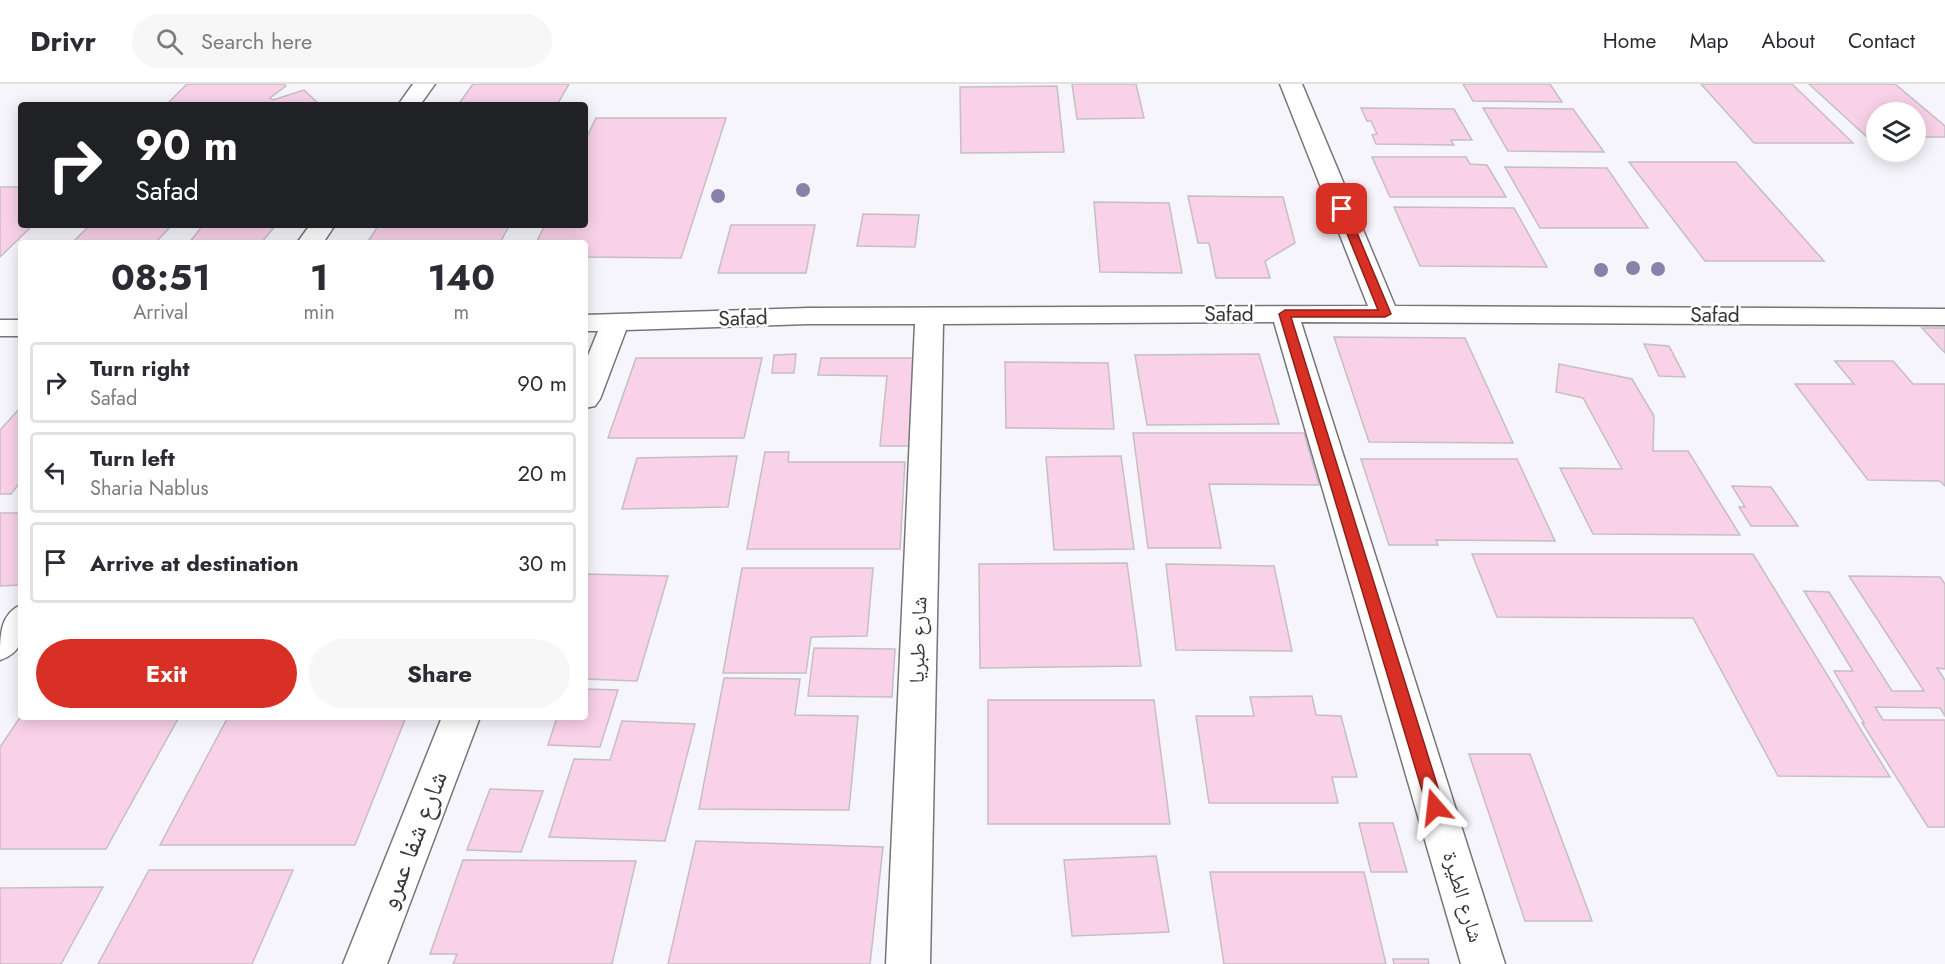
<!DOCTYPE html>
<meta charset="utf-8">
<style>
body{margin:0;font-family:Jost,"Noto Naskh Arabic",sans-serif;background:#f7f7f7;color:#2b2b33;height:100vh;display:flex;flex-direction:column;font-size:22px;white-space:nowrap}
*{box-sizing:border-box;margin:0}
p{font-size:20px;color:#7c7c81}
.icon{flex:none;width:33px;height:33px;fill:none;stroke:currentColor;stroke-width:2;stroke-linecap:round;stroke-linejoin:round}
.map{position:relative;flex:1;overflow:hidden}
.panel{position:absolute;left:18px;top:156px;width:570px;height:480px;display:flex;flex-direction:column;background:#fff;border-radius:6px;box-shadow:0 3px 15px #0003}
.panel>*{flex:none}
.guide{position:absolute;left:18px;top:18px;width:570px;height:126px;border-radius:6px;box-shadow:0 3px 15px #0003;background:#202124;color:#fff;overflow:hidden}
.buttons{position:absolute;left:1866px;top:18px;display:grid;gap:12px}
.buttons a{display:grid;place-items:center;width:60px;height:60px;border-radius:50%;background:#fff;box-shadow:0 3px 15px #0003;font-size:30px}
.pin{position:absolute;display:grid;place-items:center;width:51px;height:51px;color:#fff;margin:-26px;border-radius:12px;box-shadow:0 3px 9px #0006}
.me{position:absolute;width:66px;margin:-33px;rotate:343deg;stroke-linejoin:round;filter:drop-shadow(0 0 4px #0008)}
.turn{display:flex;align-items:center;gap:21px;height:126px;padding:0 18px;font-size:27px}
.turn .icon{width:78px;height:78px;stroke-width:2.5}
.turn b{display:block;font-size:42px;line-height:51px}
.eta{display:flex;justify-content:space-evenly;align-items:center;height:102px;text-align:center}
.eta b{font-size:36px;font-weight:700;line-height:42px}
.primary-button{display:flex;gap:12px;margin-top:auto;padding:12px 18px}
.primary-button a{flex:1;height:69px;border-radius:36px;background:#d93025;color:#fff;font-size:24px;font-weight:700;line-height:69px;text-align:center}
.primary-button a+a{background:#f7f7f7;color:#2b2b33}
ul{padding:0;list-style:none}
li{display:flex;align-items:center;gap:18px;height:81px;margin:0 12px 9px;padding:0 6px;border:3px solid #e1e1e2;border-radius:6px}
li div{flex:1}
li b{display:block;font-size:22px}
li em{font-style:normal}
header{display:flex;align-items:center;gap:36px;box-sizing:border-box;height:84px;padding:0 30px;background:#fff;border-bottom:2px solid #e1e1e2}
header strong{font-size:28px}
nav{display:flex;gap:33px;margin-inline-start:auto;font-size:21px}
.search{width:420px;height:54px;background:#f7f7f7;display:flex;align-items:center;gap:15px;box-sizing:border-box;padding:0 21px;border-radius:33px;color:#7c7c81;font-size:22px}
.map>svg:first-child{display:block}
.building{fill:#f9d2e9;stroke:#c5bfc3;stroke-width:1.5}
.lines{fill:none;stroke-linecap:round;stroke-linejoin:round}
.minor-casing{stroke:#76757a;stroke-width:3}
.minor{fill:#fff;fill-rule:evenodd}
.tree{fill:#8a80a9}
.route{fill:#d93025;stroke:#8d1f18;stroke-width:1.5}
.labels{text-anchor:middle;stroke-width:5;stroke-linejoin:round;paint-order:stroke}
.street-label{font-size:21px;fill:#363639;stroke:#fff}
.near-street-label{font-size:26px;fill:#363639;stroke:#fff}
</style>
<header>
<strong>Drivr</strong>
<div class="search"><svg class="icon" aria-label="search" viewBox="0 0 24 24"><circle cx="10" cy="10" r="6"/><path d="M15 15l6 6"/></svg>Search here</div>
<nav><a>Home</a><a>Map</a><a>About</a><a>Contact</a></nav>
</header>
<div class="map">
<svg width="1945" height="880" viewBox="0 0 1945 880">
<rect width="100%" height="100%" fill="#f6f5fb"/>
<g class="building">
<path d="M187 0H284L286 2 270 14 273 16 304 6 320 21H166Z"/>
<path d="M473 0H569L557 21H458Z"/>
<path d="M1072 0H1136L1144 34 1077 35Z"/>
<path d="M1463 0H1550L1562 18 1473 17Z"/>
<path d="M1701 0H1792L1853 59H1754Z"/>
<path d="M1809 0H1895L1945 42V53H1916V28H1876V53H1867Z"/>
<path d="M1057 2 1064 68 961 69 960 3Z"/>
<path d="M1361 24 1454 25 1472 56H1451L1454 61 1376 60 1372 51 1377 50 1371 37H1367Z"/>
<path d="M1483 24 1573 25 1604 68 1508 67Z"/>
<path d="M596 34H726L681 174 585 173V159H536L545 141H585V57Z"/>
<path d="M1372 73H1466L1470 80 1487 81 1506 113H1390Z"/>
<path d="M1629 78H1736L1824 177H1705Z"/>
<path d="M1505 83 1607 84 1648 144H1540Z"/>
<path d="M0 103H21V141H33L0 173Z"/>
<path d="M1188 112 1283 113 1295 159 1265 177 1270 194H1216L1209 159H1198Z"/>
<path d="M1094 118 1169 119 1182 189 1100 188Z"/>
<path d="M1394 123 1514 124 1547 183 1420 182Z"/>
<path d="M863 130 919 131 915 163 857 162Z"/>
<path d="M90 141H172L155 159H72Z"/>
<path d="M203 141H276L261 159H189Z"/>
<path d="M731 141H815L806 189H718Z"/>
<path d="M378 142H509L500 159H367Z"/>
<path d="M1922 244H1945V269Z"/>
<path d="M1334 253 1465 254 1513 359 1369 358Z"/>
<path d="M1644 260 1669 262 1685 293 1659 292Z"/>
<path d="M796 270 794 289H772L774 271Z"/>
<path d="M1259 270 1279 340 1147 341 1135 271Z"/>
<path d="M636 274H762L744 354H608Z"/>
<path d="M821 274H921L915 362H880L887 292 818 291Z"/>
<path d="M1835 277H1893L1913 300H1945V402L1940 397 1868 396 1795 300H1854Z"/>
<path d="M1005 278 1108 279 1114 345 1006 344Z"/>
<path d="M1559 280 1632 295 1654 332 1653 367H1688L1740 451 1593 450 1560 384 1622 385 1583 314 1556 308Z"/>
<path d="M21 323V401H18L11 410H0V346Z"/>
<path d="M1133 349H1304L1319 401 1209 400 1221 464H1148Z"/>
<path d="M765 368H789L788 378H905L900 465H747Z"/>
<path d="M737 372 728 423 622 425 637 374Z"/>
<path d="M1121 372 1134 465 1054 466 1046 373Z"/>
<path d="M1361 375H1517L1555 457 1436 456 1438 461H1389Z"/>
<path d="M1732 402 1771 403 1798 442H1751L1739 423H1745Z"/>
<path d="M0 429H21V497L18 501 0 502Z"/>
<path d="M1472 470H1753L1890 693 1778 692 1693 534 1497 533Z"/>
<path d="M1127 479 1141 582 980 584 979 480Z"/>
<path d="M1166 480 1274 482 1292 567 1176 566Z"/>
<path d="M742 484H873L867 552 811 553 806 589H723Z"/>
<path d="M585 490 668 492 637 597 585 595Z"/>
<path d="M1849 492 1940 493 1945 500V585L1937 584 1945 596V632L1940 624 1875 623 1883 636H1945V743H1928L1862 639H1864L1834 587H1853L1804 507 1829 508 1892 607H1924Z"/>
<path d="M814 564 895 565 892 613 808 612Z"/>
<path d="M724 594 800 595 795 631 858 632 849 726 699 725Z"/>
<path d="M585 605 618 606 600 663 548 661 557 633H585Z"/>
<path d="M1312 612 1316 631 1341 632 1357 693H1332L1338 719H1209L1196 632H1254L1250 613Z"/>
<path d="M988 616H1154L1170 740H988Z"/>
<path d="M21 632V633H179L106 765H0V663Z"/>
<path d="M228 633H406L355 761H160Z"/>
<path d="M622 637 695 640 665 757 549 753 574 675 610 676Z"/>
<path d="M1469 670H1530L1592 837H1525Z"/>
<path d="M490 705 543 707 521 768 467 766Z"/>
<path d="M1359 739H1393L1407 788H1371Z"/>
<path d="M696 757 883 763 870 880H668Z"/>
<path d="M1156 772 1169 848 1072 852 1064 776Z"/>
<path d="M463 776 636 777 612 880H453L457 870H430Z"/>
<path d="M149 786H293L252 880H98Z"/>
<path d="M1210 788H1364L1386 880H1224Z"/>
<path d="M103 803 61 880H0V804Z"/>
<path d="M1393 875H1428L1429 880H1394Z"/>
</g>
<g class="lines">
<g class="minor-casing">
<g id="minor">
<path d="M413 0H435L420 21H398Z"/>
<path d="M1280 0H1302L1395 222 1945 225V241L1301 238 1505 880H1461L1274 238 943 240 930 880H886L915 240H808L626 246 600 315 595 322 585 324V279L598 247H585V231L808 224 1368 222Z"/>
<path d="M310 141H335L323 159H297Z"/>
<rect x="0" y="236" width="21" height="16"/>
<path d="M21 521C21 547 28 567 0 576 0 551 0 530 21 521Z"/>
<path d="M442 633H480L387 880H343Z"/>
</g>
</g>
<use href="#minor" class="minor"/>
</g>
<g class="tree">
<circle cx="803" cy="106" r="7"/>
<circle cx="718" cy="112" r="7"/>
<circle cx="1633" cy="184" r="7"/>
<circle cx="1658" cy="185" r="7"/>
<circle cx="1601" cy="186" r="7"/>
</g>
<path class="route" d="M1338 123 1347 125 1391 230 1385 233H1291L1444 723 1441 728 1435 730 1429 728 1427 723 1279 230 1285 226H1378L1337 125Z"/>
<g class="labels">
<g class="street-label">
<text x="1229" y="237">Safad</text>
<text x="1715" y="238">Safad</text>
<text transform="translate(743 234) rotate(-2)" y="7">Safad</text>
<text transform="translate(918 556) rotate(-88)" y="7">شارع طبريا</text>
<text transform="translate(1463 813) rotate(73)" y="7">شارع الطيرة</text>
</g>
<g class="near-street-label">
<text transform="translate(413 756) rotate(-69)" y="9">شارع شفا عمرو</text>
</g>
</g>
</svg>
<div class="buttons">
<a><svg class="icon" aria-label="layers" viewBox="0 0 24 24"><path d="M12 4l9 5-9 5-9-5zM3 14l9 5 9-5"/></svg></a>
</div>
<div class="pin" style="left:1342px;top:125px;background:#d93025"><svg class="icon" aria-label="arrive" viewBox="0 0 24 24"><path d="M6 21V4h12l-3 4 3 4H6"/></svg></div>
<svg class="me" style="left:1435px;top:723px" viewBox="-20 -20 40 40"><path d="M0-17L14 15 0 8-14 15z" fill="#d93025" stroke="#fff" stroke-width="4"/></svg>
<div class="guide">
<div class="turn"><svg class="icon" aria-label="right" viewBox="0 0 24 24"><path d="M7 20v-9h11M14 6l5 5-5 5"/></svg><div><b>90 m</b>Safad</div></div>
</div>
<section class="panel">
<div class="eta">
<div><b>08:51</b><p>Arrival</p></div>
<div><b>1</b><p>min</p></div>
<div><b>140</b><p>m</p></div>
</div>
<ul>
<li><svg class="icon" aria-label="right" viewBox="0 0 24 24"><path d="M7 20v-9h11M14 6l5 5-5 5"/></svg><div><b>Turn right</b><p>Safad</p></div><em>90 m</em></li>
<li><svg class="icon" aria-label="left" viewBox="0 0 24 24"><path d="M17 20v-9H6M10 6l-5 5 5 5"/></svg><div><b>Turn left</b><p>Sharia Nablus</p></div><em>20 m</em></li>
<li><svg class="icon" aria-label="arrive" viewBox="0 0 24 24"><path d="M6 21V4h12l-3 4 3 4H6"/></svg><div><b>Arrive at destination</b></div><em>30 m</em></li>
</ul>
<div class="primary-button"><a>Exit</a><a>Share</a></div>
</section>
</div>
